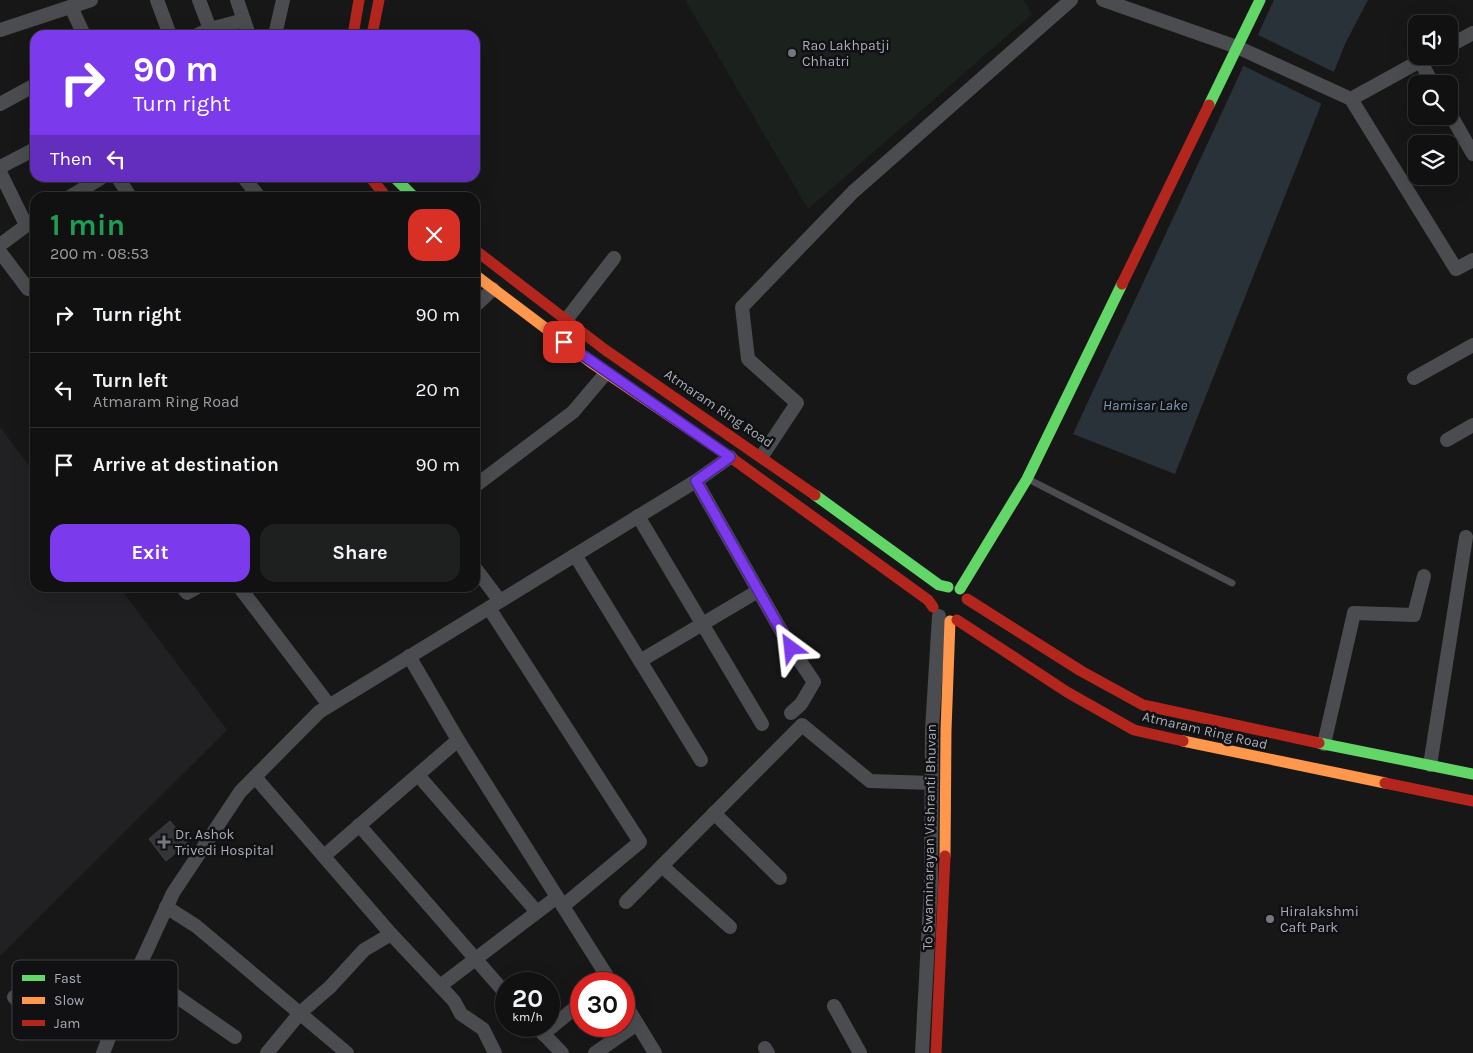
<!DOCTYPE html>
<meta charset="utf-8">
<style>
body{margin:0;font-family:Karla,sans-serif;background:#1e1f1f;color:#f1f3f6;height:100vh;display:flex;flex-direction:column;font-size:19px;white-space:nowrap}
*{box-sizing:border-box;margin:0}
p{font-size:16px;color:#9c9d9f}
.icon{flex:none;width:28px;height:28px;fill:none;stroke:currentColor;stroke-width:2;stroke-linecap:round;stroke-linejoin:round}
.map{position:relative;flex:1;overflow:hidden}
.side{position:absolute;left:30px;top:192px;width:450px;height:400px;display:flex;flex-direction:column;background:#111;border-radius:15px;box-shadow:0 5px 20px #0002,0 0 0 1px #303131}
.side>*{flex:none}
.banner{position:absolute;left:30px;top:30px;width:450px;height:152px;border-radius:15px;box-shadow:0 5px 20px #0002,0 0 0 1px #303131;background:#7c3aed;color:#fff;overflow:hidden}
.fabs{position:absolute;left:1408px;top:15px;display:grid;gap:10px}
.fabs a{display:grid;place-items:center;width:50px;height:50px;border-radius:10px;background:#111;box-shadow:0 5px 20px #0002,0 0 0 1px #303131;font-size:25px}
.speed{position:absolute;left:495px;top:972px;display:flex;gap:10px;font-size:25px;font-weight:700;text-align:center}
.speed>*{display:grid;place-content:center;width:65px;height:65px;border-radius:50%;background:#111;box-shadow:0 5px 20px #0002,0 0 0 1px #303131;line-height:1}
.speed small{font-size:12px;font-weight:400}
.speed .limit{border:8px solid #d22;background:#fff;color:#111}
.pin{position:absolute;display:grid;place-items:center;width:42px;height:42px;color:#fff;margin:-21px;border-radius:10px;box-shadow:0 2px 8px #0006}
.me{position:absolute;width:55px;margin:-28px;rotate:330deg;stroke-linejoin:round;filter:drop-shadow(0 0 4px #0008)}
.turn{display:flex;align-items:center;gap:18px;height:105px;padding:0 20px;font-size:22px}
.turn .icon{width:65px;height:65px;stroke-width:2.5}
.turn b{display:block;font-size:35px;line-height:42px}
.then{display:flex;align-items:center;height:48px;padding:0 20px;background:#0003;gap:10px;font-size:19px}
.round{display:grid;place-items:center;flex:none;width:52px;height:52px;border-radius:15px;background:#1e1f1f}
.head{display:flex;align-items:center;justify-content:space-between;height:85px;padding:0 20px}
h1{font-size:30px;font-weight:700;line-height:38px;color:#1e9e55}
.button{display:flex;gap:10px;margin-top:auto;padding:10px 20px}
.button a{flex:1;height:58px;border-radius:15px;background:#7c3aed;color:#fff;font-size:20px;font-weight:700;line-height:58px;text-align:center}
.button a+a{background:#1e1f1f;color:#f1f3f6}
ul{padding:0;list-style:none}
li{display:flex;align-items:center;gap:15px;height:75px;padding:0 20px;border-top:1px solid #303131}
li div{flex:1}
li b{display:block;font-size:19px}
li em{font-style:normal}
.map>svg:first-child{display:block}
.built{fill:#212124}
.green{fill:#1b211c}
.water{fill:#2a3239}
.pier{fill:#171717}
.building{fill:#343537;stroke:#3f4043}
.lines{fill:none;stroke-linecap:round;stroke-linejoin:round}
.lane{stroke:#4b4c50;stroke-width:7}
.street{stroke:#4b4c50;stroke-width:14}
.fast{stroke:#63d668;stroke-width:11}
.slow{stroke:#ff974d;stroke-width:11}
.jam{stroke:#b3261e;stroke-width:11}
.route-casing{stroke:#51269a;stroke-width:12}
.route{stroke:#7c3aed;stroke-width:9}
.poi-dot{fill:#757880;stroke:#111113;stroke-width:2}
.labels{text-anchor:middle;stroke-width:5;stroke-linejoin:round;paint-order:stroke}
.poi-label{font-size:14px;fill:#a8adb8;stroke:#111113;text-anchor:start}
.street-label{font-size:14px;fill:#a8adb8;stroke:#111113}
.water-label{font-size:15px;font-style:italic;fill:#7f9bb3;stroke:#111113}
.key{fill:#111113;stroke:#3e4045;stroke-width:1}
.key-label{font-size:14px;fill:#a8adb8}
</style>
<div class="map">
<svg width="1473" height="1053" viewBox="0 0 1473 1053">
<rect width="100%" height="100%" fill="#171717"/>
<path class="built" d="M0 427 35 474V588H120L227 730 0 956Z"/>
<path class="green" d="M685 0H1023L1032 14 808 209Z"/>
<path class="water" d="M1274 0H1368L1345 44 1175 474 1073 434Z"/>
<path class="pier" d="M1256 34 1336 73 1324 105 1242 65Z"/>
<path class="building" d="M170 821 188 843 166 861 149 839Z"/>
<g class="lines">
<path class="lane" d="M1028 479 1232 583"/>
<g class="street">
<path d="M157 0 170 35"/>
<path d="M199 0 210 29"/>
<path d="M237 0 249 35"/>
<path d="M1103 0 1237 47 1351 99 1456 269 1473 260"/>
<path d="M71 7 84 35"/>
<path d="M0 30 91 0"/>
<path d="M197 35 210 29 244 20"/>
<path d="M275 35 283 0"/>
<path d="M1449 46 1473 33"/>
<path d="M1420 61 1433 84"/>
<path d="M1351 99 1429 56"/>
<path d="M0 104 35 85"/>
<path d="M1449 112 1473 154"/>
<path d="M0 167 35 149"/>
<path d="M0 172 26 225"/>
<path d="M118 178 131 198"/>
<path d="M244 178 260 198"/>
<path d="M68 198 101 178"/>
<path d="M0 245 35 219"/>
<path d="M0 252 28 289"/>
<path d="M475 306 493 289"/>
<path d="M566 320 614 258"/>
<path d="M1414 378 1473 345"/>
<path d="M1447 440 1473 425"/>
<path d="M762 456 797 403 748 359 742 307 853 192 1071 0"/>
<path d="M696 481 791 648 814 682 801 704 791 713"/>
<path d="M475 486 573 412 606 373"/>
<path d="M638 516 762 724"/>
<path d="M575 555 701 760"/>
<path d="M475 568 500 601"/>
<path d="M183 588 187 593 196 588"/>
<path d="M240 588 329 705"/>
<path d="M489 608 640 842 563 906"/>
<path d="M409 656 458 740 612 984"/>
<path d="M640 661 758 591"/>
<path d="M1324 744 1354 613 1414 615 1424 576"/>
<path d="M1430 765 1466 537"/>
<path d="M418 775 537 912"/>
<path d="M255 777 391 934 454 1001 461 1014 483 1029 495 1053"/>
<path d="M714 813 780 878"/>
<path d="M359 825 506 994"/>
<path d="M324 856 458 740"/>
<path d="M662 866 730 927"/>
<path d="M626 902 802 725 870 781 932 783"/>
<path d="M166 907 196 926 347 1053"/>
<path d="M137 969 235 1037"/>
<path d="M440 986 557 897"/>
<path d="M14 997 28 1012 44 1020 115 1022"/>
<path d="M624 1002 655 1053"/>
<path d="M834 1006 860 1053"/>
<path d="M536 1026 562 1053"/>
<path d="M543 1034 581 1003"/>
<path d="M765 1048 768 1053"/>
<path d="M103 1053 127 993 173 893 240 792 319 712 696 481 730 457"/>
<path d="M267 1053 300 1013 330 987 364 950 391 934"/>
<path d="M595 1053 637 1024"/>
<path d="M922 1053 931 884 932 730 939 616"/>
</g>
<g class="fast">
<path d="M1209 105 1260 0"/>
<path d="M395 178 415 198"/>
<path d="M815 495 939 585 948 587"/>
<path d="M960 589 1027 479 1122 284"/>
<path d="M1319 743 1473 774"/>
</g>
<g class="slow">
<path d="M475 275 593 364 733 459"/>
<path d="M1183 741 1385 783"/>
<path d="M945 856 946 730 950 621"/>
</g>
<g class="jam">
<path d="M353 35 359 0"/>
<path d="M372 35 379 0"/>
<path d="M371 178 387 198"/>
<path d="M475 250 604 349 815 495"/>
<path d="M1122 284 1209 105"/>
<path d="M733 459 928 600 933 607"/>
<path d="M967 599 1081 671 1143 705 1319 743"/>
<path d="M957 620 1067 692 1134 730 1183 741"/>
<path d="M1385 783 1473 801"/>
<path d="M936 1053 945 856"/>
</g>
</g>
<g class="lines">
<g class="route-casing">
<path id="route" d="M564 342 730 457 696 481 791 648"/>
</g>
<use href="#route" class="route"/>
</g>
<g class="poi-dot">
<circle cx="792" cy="53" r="5"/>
<path d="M161.5 834.5h5v5h5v5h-5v5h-5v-5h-5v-5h5z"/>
<circle cx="1270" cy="919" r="5"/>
</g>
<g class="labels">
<g class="poi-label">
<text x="802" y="50">Rao Lakhpatji<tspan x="802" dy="16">Chhatri</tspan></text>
<text x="175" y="839">Dr. Ashok<tspan x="175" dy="16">Trivedi Hospital</tspan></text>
<text x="1280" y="916">Hiralakshmi<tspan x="1280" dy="16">Caft Park</tspan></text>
</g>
<g class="street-label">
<text transform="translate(719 408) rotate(34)" y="5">Atmaram Ring Road</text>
<text transform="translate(1205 730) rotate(13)" y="5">Atmaram Ring Road</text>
<text transform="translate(929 837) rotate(-89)" y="5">To Swaminarayan Vishranti Bhuvan</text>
</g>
<g class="water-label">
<text x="1145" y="410">Hamisar Lake</text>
</g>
</g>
<rect x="12" y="960" width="166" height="80" rx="8" class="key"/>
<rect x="22" y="975" width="23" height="6" fill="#63d668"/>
<rect x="22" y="997" width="23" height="7" fill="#ff974d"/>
<rect x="22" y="1020" width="23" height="6" fill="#b3261e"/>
<g class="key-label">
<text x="54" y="983">Fast</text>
<text x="54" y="1005">Slow</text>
<text x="54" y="1028">Jam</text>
</g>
</svg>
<div class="fabs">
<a><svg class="icon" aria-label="sound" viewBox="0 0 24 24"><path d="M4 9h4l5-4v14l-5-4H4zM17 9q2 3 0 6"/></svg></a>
<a><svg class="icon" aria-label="search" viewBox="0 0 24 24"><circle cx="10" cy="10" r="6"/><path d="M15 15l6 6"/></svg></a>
<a><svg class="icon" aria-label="layers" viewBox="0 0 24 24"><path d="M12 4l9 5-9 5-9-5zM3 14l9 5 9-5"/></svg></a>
</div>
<div class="speed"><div>20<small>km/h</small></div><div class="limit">30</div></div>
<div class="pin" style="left:564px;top:342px;background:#d93025"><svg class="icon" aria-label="arrive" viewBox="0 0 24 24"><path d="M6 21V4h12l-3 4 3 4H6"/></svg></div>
<svg class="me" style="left:791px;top:648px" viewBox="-20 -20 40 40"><path d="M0-17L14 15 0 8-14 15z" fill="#7c3aed" stroke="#fff" stroke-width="4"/></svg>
<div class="banner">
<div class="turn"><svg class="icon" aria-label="right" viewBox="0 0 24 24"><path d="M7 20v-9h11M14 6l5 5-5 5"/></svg><div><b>90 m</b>Turn right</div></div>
<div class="then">Then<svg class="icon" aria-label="left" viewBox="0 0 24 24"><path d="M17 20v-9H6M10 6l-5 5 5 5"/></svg></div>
</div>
<section class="side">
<div class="head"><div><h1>1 min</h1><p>200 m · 08:53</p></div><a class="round" style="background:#d93025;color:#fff"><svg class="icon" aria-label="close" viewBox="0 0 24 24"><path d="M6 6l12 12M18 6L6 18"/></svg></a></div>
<ul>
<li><svg class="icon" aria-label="right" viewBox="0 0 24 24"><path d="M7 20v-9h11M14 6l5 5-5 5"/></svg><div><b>Turn right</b></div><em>90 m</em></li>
<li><svg class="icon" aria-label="left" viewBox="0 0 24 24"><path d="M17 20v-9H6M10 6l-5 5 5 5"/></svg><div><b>Turn left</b><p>Atmaram Ring Road</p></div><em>20 m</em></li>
<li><svg class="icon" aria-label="arrive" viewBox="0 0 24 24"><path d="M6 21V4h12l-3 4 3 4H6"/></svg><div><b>Arrive at destination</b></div><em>90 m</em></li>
</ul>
<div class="button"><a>Exit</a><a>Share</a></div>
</section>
</div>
